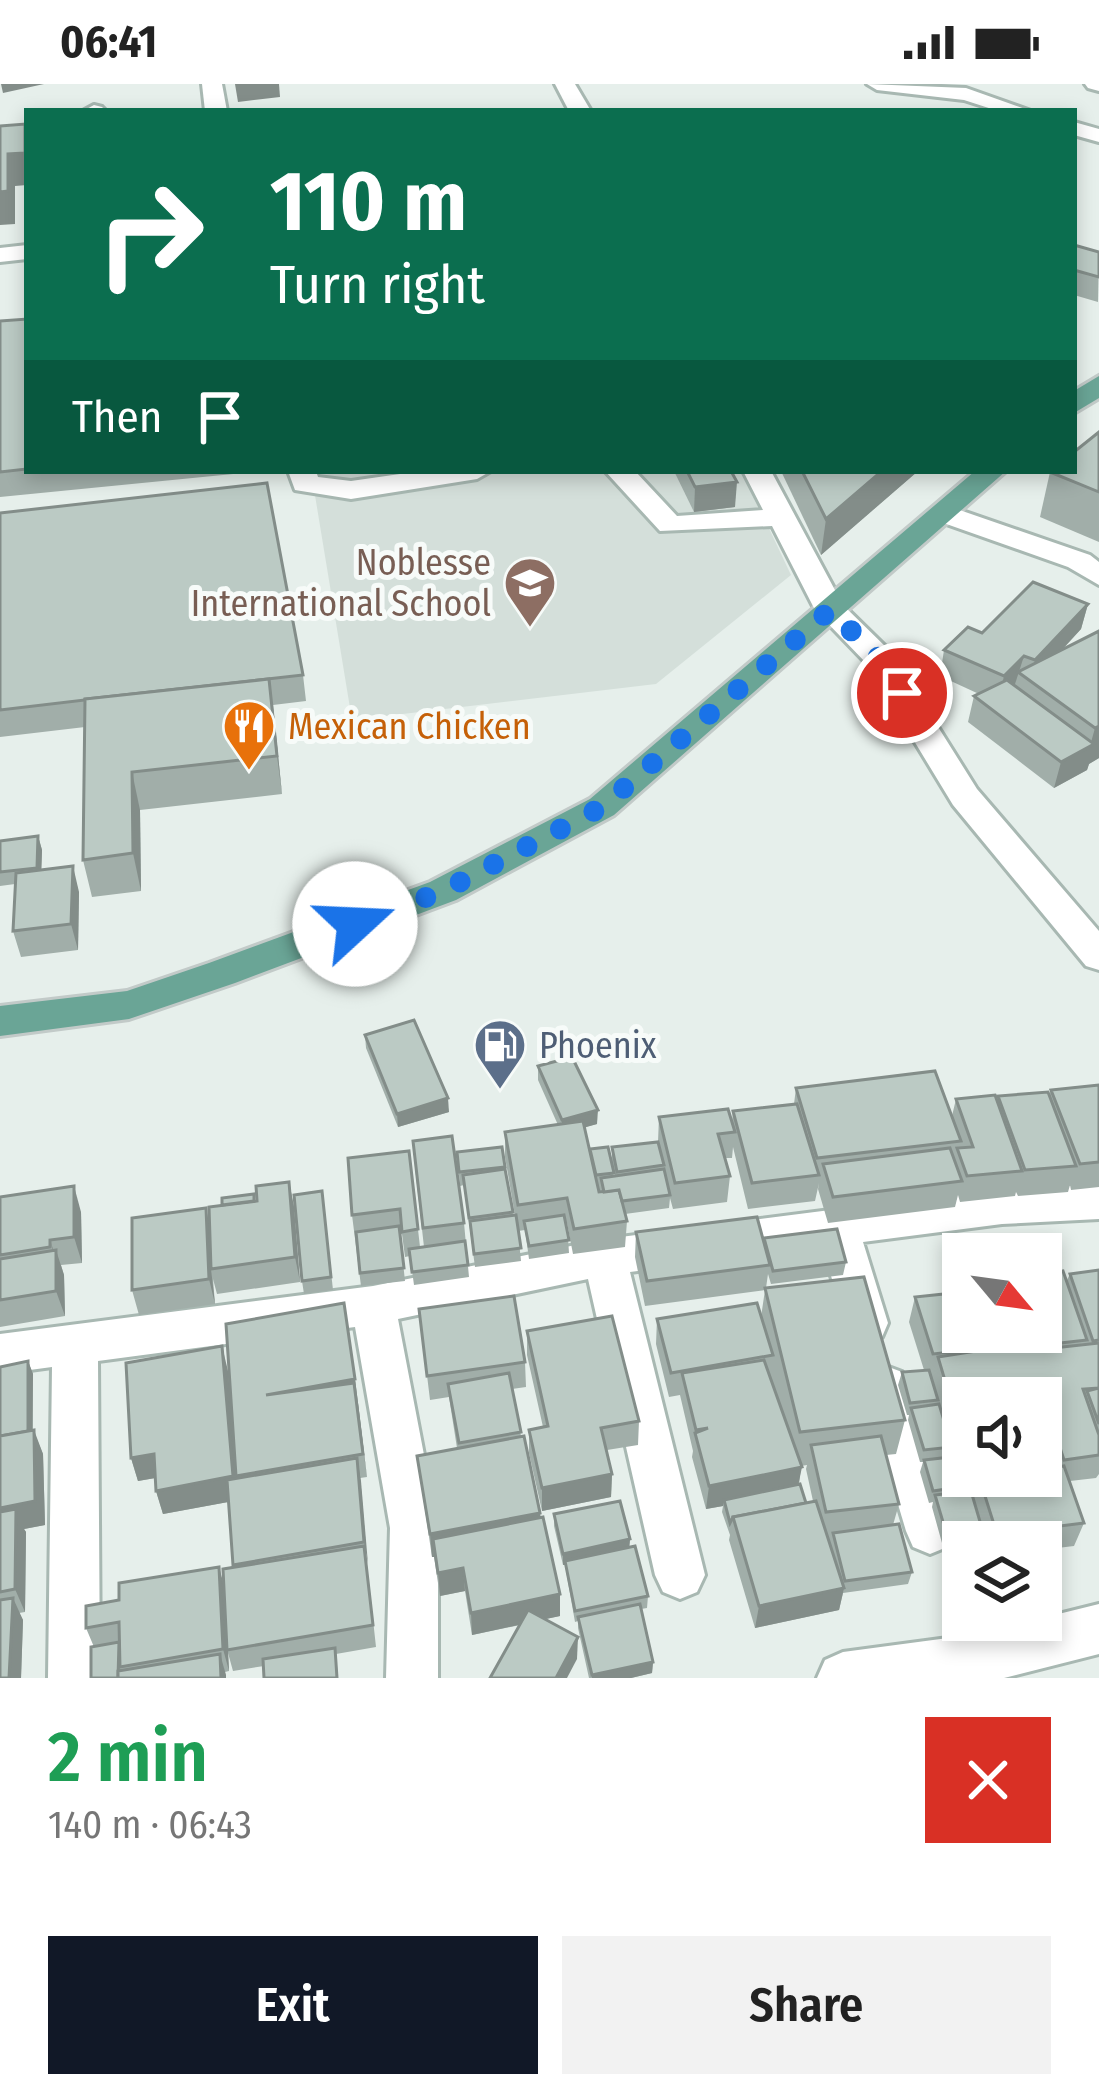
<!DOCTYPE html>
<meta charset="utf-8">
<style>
body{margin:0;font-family:"Fira Sans Condensed",sans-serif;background:#f2f2f2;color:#222;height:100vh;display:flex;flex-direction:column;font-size:45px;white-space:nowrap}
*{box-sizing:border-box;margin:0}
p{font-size:39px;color:#767676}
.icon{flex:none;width:66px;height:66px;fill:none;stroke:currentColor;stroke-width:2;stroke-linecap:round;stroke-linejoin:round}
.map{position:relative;height:1594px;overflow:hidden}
.details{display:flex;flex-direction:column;background:#fff;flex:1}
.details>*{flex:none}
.hud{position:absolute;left:24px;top:24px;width:1053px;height:366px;border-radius:0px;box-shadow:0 6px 18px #0003;background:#0b6e4f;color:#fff;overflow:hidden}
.needle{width:78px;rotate:119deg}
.buttons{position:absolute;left:942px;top:1149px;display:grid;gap:24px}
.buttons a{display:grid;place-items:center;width:120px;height:120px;border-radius:0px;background:#fff;box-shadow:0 6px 18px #0003;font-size:60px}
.pin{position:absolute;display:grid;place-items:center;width:102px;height:102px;color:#fff;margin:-51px;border:6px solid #fff;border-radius:50%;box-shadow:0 3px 12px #0007}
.me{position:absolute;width:132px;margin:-66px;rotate:70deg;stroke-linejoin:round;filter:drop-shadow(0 0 9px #0008)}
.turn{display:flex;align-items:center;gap:42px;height:252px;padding:0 48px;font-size:54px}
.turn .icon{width:156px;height:156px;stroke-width:2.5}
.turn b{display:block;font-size:84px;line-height:102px}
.then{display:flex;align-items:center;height:114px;padding:0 48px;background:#0003;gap:24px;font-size:45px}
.round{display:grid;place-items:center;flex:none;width:126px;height:126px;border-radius:0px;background:#f2f2f2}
.headline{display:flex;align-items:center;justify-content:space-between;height:204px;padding:0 48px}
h1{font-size:72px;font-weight:600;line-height:90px;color:#1e9e55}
.primary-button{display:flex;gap:24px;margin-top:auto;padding:24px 48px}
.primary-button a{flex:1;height:138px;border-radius:0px;background:#111827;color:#fff;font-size:48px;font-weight:600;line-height:138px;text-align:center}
.primary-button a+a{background:#f2f2f2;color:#222}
.status{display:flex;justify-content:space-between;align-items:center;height:84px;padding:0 60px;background:#fff;direction:ltr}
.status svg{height:33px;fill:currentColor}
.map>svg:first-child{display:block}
.built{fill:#d4dfda}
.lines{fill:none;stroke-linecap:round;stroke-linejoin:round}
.minor-casing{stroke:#a8b8b2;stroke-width:6}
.major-casing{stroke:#c2cac8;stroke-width:6}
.minor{fill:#fff;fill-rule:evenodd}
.major{fill:#6aa596;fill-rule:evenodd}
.wall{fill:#a1aea9;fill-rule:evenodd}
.shaded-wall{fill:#838d89}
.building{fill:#bbcac4;stroke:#838d89;stroke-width:3}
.route{stroke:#1a73e8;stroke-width:21;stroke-dasharray:0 37.8}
.labels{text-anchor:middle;stroke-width:10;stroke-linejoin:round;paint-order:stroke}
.education-label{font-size:36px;fill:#785e54;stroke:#f7fbf9;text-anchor:end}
.food-label{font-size:36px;fill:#c56008;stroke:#f7fbf9;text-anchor:start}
.service-label{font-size:36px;fill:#4e5e75;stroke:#f7fbf9;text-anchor:start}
</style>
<div class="status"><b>06:41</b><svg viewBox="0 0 49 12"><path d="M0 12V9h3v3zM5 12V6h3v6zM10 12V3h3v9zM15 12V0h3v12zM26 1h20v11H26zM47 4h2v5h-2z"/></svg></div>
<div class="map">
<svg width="1099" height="1594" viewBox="0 0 1099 1594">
<rect width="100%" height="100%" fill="#e6efeb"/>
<path class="built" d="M311 387H742L791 491 656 600 352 636Z"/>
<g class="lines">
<g class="minor-casing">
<g id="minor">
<path d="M202 0H222L227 27H205Z"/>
<path d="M555 0H575L591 27H569Z"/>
<path d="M867 0 966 4 1031 27H998L964 16 877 6Z"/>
<path d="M1085 0H1099V7L1088 4Z"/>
<path d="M94 21 102 23 106 27H83Z"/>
<path d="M1074 38 1099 45V58L1074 51Z"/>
<path d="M27 161V175L0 178V164Z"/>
<path d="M288 387H316L318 393 351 397 421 387H491L477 395 351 415 295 406Z"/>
<path d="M605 387H635L677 432 763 426 743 387H771L843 521 891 568 977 705 1099 847V886L1086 882 953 721 868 581 815 526 772 442 660 447Z"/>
<path d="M945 421 1090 471 1099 478V501L1068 483 935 436 931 430 935 424Z"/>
<path d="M1099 1101V1135L1002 1140 863 1158 888 1239 882 1253 866 1258 850 1253 822 1163 630 1188 705 1491 697 1508 680 1515 663 1508 655 1491 588 1195 398 1235 438 1444V1594H386L390 1444 355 1243 98 1277 100 1594H48L52 1283 0 1290V1250L373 1202 605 1155 1002 1104Z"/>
<path d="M886 1282 902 1288 909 1303 954 1447 947 1463 930 1470 913 1463 906 1447 863 1303 870 1288Z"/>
<path d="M1099 1520V1570L1004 1594H817L825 1576 843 1568 978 1550Z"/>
</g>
</g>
<g class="major-casing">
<g id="major">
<path d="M1099 292V314L1074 329V307Z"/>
<path d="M975 387H1006L614 731 456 816 235 899 129 935 0 952V922L127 907 209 879 430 798 590 715Z"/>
</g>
</g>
<use href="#minor" class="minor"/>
<use href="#major" class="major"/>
</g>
<g class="wall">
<path d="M1074 161 1099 168 1098 218 1074 211Z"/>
<path d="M27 235V387H264L0 413V237Z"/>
<path d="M1099 348V458L1040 433 1050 388Z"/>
<path d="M674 387H731L735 423 694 428Z"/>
<path d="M781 387H918L821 471Z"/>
<path d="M0 429 303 591 306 617 273 621 282 710 140 726 141 807 92 813 83 776 85 643 0 653Z"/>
<path d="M1088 520 1081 545 1062 566 1099 547V674L1089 680 1087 686 1054 704 968 638 974 612 979 610 940 592 944 566 982 549Z"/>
<path d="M38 752 42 766 41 786 79 808 78 866 21 873 13 847 15 800 0 802V757Z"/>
<path d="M365 951 449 1028 398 1043 366 964Z"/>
<path d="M538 982 597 1040 585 1043 590 1069 614 1089 613 1092H615L612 1077V1063L658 1058 659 1033 732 1038 733 1027 794 1020 796 1004 952 1032 956 1015 997 1017 998 1012H1049L1051 1006 1099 1001V1103L1071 1106 1070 1101 1068 1108 1018 1112 1016 1108 1015 1112 960 1118 958 1111 955 1123 828 1139 818 1105 819 1099 815 1117 748 1125 733 1063 732 1074H725L730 1092 727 1118 673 1125 670 1114 669 1124 625 1130 627 1137 625 1163 573 1170 567 1139 569 1169 529 1175 525 1146 518 1147 521 1177 475 1183 464 1101 460 1102 457 1068 502 1063 513 1131H515L505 1073V1048L558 1041 538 996Z"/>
<path d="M409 1067 420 1163H424L415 1083 464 1139 469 1193 414 1201 410 1172 405 1173 402 1150 400 1151 405 1197 361 1202 352 1131Z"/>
<path d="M289 1098 294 1123 300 1198 217 1210 213 1195 215 1220 139 1231 132 1206 210 1143Z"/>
<path d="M322 1107 333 1206 304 1210 302 1197Z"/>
<path d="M0 1113 81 1128 82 1179 61 1181 64 1191 65 1232 0 1243Z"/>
<path d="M636 1148 763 1158 846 1178 843 1191 771 1200 768 1190 766 1204 905 1336 896 1370 886 1371 899 1420 893 1441 912 1488 908 1500 843 1509 839 1526 755 1544 729 1456 730 1451 722 1428 723 1422 706 1425 692 1373 693 1367 680 1311 669 1313 656 1260 657 1235 761 1233 765 1206 645 1222 635 1173ZM807 1381 806 1385 813 1417 806 1419 799 1401 801 1382Z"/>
<path d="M1099 1186V1390L1096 1394 1070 1397 1084 1439 1074 1462 1041 1466V1458H963V1475L947 1477 932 1423 933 1418 929 1419 920 1388 923 1378H920L908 1336 909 1331H907L898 1301 902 1288 924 1286 909 1238 915 1213 963 1248H1041L1070 1190ZM963 1314H1041V1358L1049 1384 1045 1385 1041 1392H963Z"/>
<path d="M419 1225 525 1278 526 1303 512 1305 521 1352 560 1510V1532L545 1535 577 1575 520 1541 472 1551 465 1507 440 1512 434 1473H432L417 1372 457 1364 449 1313 430 1316Z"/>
<path d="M226 1240 358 1319 367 1393 360 1394 367 1481 376 1563 336 1570 338 1594H264V1582L233 1587 228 1569 229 1587 225 1588 226 1594H91L94 1563 86 1544 224 1503 234 1484 228 1418 163 1430 156 1407 155 1394 138 1397 131 1374 228 1287 235 1375Z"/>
<path d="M527 1247 639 1337 638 1361 607 1366 612 1390 611 1413 542 1427 529 1369V1346L543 1343 527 1271Z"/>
<path d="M28 1277 33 1290V1346L43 1370 45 1441 24 1445 26 1448 25 1528 19 1529 23 1536 21 1594H0V1283Z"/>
<path d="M554 1430 630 1455 629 1463 648 1512 647 1524 641 1525 653 1578 652 1589 631 1594H589L578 1544V1537L575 1538 565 1481H563L554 1442Z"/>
</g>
<g class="shaded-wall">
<path d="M1 0H44L3 9Z"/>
<path d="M235 0H279L280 13 238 18Z"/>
<path d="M25 40 27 50V101L15 102V140L0 141V108L8 70Z"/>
<path d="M882 387H918L821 471 826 435Z"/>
<path d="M737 398 735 423 694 428 695 403Z"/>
<path d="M1088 520 1081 545 1032 598 1030 597 1035 576Z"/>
<path d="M1024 572 1015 600 998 618 1004 592Z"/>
<path d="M269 595 274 632 282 710 277 672Z"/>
<path d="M1099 642V674L1089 680 1087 686 1054 704 1061 678 1090 662 1095 644Z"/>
<path d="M132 688 140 726 141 807 133 769Z"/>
<path d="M38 752 42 766 41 798 37 784Z"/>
<path d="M73 782 79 808 78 866 71 840Z"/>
<path d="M448 1014 449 1028 398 1043 397 1030Z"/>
<path d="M598 1026 597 1040 562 1050V1036Z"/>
<path d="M289 1098 294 1123 300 1198 295 1173Z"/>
<path d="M74 1102 81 1128 82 1179 74 1153Z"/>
<path d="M206 1124 211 1150V1185L215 1220 209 1195Z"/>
<path d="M50 1156 56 1174V1166L64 1191 65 1232 56 1207V1180Z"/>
<path d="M222 1262 228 1287 239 1416 163 1430 156 1407Z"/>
<path d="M28 1277 33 1290 32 1370 0 1376Z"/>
<path d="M355 1295 358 1319 367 1393 357 1320 266 1311Z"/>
<path d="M34 1346 43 1370 45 1441 24 1445 26 1448 25 1528 15 1505 0 1449V1424Z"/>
<path d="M154 1370 161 1393 138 1397 131 1374Z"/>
<path d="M357 1374 361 1397 368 1480 364 1458Z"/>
<path d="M802 1383 797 1407 724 1416 723 1422 706 1425 709 1402Z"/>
<path d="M612 1390 611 1413 542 1427V1404Z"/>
<path d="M540 1429V1452L433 1455 434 1473H432L430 1450Z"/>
<path d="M630 1455 629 1467 563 1481V1470Z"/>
<path d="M219 1483 225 1505 229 1587 223 1565Z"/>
<path d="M463 1484 465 1507 440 1512 438 1489Z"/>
<path d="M844 1504 839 1526 755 1544 759 1522Z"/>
<path d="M560 1510V1532L472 1551 471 1529Z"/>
<path d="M13 1514 23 1536 21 1594H9Z"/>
<path d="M578 1553 577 1575 567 1594H556Z"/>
<path d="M220 1570 226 1591V1594H221Z"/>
<path d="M653 1578 652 1589 631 1594H592V1591Z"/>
</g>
<g class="building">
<path d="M25 40V69L8 70V107L0 108V42Z"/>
<path d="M1074 161 1099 168V193L1074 186Z"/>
<path d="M27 235V385L0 388V237Z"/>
<path d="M1099 348V408L1050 388 1074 387V368Z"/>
<path d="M687 387H731L737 398 695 403Z"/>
<path d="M802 387H882L826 435Z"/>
<path d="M267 399 303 591 85 615V616L0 626V429Z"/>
<path d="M1033 498 1088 520 1035 576 1024 572 1004 592 944 566 968 543 982 549Z"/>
<path d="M1099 547V642L1095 644 1018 588Z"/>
<path d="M269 595 277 672 132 688 133 769 83 776 85 615Z"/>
<path d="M1007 596 1094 660 1061 678 974 612Z"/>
<path d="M38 752 37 784 0 788V757Z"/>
<path d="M73 782 71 840 13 847 16 789Z"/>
<path d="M414 936 448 1014 397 1030 365 951Z"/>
<path d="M572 973 598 1026 562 1036 538 982Z"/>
<path d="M935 987 961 1057 817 1074 796 1004Z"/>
<path d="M1099 1001V1078L1080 1080 1051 1006Z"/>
<path d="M1048 1008 1076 1082 1025 1086 998 1012Z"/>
<path d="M995 1011 1022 1087 967 1092 957 1064 973 1063 956 1015Z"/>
<path d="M797 1020 819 1091 752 1099 733 1027Z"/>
<path d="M728 1025 735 1048 718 1050 730 1092 675 1099 659 1033Z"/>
<path d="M583 1037 599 1108 619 1106 627 1137 574 1145 567 1114 518 1121 505 1048Z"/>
<path d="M452 1052 464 1139 423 1144 413 1057Z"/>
<path d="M658 1058 664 1081 617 1088 612 1063Z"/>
<path d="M502 1063 505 1083 459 1088 457 1068Z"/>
<path d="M608 1063 614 1089 596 1091 590 1065Z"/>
<path d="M950 1064 962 1097 833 1113 823 1080Z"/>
<path d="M409 1067 418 1145 402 1148 400 1125 352 1131 348 1074Z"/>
<path d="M505 1085 513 1128 469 1134 463 1091Z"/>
<path d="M664 1085 670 1111 622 1117 619 1106 604 1108 601 1094Z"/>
<path d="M289 1098 295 1173 211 1185 209 1123 257 1117 256 1102Z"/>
<path d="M74 1102V1153L50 1156V1163L0 1171V1113Z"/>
<path d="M322 1107 331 1193 302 1197 294 1111Z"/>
<path d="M254 1110V1117L222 1121V1114Z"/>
<path d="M206 1124 209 1195 132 1206V1134Z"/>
<path d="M516 1131 521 1164 474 1170 470 1137Z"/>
<path d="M564 1131 569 1156 529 1162 524 1137Z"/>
<path d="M757 1133 770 1181 647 1197 636 1148Z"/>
<path d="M399 1142 404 1184 360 1189 356 1148Z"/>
<path d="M837 1145 846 1178 773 1187 764 1154Z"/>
<path d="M465 1157 468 1181 412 1188 409 1165Z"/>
<path d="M56 1166V1207L0 1216V1175Z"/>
<path d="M1099 1186V1256L1093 1257 1070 1190Z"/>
<path d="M1063 1187 1087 1256 1025 1263 1020 1248H1041V1190Z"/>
<path d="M864 1193 905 1336 800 1348 765 1204Z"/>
<path d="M963 1208V1248H1010L1016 1263 1026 1267 1099 1259V1304L1083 1305 1099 1351V1371L1064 1376 1050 1333 1041 1334V1314H963V1343L959 1344 938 1273 1008 1262 933 1270 915 1213Z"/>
<path d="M514 1212 525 1278 427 1292 419 1225Z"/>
<path d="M344 1219 355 1295 266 1311 354 1299 363 1370 236 1392 226 1240Z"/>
<path d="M757 1219 773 1271 671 1289 657 1235Z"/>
<path d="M612 1232 639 1337 601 1344 612 1390 542 1404 529 1346 548 1342 527 1247Z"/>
<path d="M222 1262 233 1392 156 1407 154 1370 131 1374 126 1279Z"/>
<path d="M764 1276 802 1383 709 1402 695 1349 708 1344 696 1346 682 1289Z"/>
<path d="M28 1277V1347L0 1352V1283Z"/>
<path d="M929 1286 938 1316 910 1319 902 1288Z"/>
<path d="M509 1289 521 1348 459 1359 448 1300Z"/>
<path d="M1099 1304V1340L1087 1307Z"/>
<path d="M939 1320 952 1363 924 1366 911 1324Z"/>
<path d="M34 1346 35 1417 0 1424V1352Z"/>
<path d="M524 1352 540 1429 430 1450 417 1372Z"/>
<path d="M881 1352 899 1420 826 1428 811 1361Z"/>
<path d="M963 1360V1392H985L979 1393 978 1398 965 1399 954 1362Z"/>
<path d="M951 1373 960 1403 933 1407 924 1376Z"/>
<path d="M357 1374 364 1458 233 1481 227 1396Z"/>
<path d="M1064 1382 1084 1439 997 1450 979 1393 1041 1392V1385Z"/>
<path d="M800 1400 806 1419 733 1433 730 1439 724 1416Z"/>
<path d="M971 1407 986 1458H963V1464L951 1465 935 1411Z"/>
<path d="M620 1417 630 1455 563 1470 554 1430Z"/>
<path d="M816 1417 844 1504 759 1522 733 1433Z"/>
<path d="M16 1425 15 1505 0 1508V1428Z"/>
<path d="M543 1433 560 1510 471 1529 463 1484 438 1489 433 1455Z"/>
<path d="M899 1440 912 1488 845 1497 833 1449Z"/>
<path d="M364 1462 373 1541 227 1566 223 1485Z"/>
<path d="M635 1462 648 1512 575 1527 565 1477Z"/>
<path d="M219 1483 223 1565 120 1583 119 1538 86 1544V1522L119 1516V1499Z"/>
<path d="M13 1514 9 1594H0V1516Z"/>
<path d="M640 1520 653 1578 592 1591 578 1533Z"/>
<path d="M528 1526 578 1553 556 1594H490Z"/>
<path d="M119 1558 118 1594H91V1563Z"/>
<path d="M335 1564 337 1594H264L263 1575Z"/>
<path d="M220 1570 221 1594H118V1587Z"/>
</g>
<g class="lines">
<path class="route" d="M355 840 443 807 602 723 830 526 880 575 902 609"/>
</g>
<defs>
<g id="school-pin" transform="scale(2.7)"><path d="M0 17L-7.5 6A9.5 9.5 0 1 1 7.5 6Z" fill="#8d6e63" stroke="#f7fbf9"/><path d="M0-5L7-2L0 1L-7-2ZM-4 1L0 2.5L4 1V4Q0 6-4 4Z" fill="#fff"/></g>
<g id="restaurant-pin" transform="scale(2.7)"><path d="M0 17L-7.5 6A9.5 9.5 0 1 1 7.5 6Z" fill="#e8710a" stroke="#f7fbf9"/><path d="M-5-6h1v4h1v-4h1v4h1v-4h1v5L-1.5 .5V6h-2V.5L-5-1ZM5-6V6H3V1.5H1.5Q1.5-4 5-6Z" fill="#fff"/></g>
<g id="fuel-pin" transform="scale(2.7)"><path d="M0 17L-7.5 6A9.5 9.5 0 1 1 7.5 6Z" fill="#5c6f8a" stroke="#f7fbf9"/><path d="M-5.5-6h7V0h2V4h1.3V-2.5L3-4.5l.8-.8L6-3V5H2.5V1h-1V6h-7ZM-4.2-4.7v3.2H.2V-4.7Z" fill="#fff"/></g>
</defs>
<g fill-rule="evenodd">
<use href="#school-pin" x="530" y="499"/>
<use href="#restaurant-pin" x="249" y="642"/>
<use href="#fuel-pin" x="500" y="961"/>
</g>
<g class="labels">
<g class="education-label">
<text x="491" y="491">Noblesse<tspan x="491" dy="41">International School</tspan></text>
</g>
<g class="food-label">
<text x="288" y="655">Mexican Chicken</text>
</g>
<g class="service-label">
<text x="539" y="974">Phoenix</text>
</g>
</g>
</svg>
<div class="buttons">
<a><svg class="needle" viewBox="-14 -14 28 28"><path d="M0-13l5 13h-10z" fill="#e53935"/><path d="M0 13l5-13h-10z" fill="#767676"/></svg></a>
<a><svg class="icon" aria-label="sound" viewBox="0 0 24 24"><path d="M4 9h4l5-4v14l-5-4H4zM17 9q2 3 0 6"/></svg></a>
<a><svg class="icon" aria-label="layers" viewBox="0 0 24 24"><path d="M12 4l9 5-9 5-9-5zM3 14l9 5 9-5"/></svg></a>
</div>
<div class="pin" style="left:902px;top:609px;background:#d93025"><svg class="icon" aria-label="arrive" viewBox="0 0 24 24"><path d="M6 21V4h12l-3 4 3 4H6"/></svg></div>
<svg class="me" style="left:355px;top:840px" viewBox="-20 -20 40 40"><circle r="19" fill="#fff"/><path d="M0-13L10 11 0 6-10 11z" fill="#1a73e8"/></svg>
<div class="hud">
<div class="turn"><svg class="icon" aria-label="right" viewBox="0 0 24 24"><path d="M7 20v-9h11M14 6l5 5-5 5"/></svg><div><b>110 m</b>Turn right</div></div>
<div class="then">Then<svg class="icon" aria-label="arrive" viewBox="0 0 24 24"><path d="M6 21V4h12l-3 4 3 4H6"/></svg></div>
</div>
</div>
<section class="details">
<div class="headline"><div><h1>2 min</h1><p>140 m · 06:43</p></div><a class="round" style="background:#d93025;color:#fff"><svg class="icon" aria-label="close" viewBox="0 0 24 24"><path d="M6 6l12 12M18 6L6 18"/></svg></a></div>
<div class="primary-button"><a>Exit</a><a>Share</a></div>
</section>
